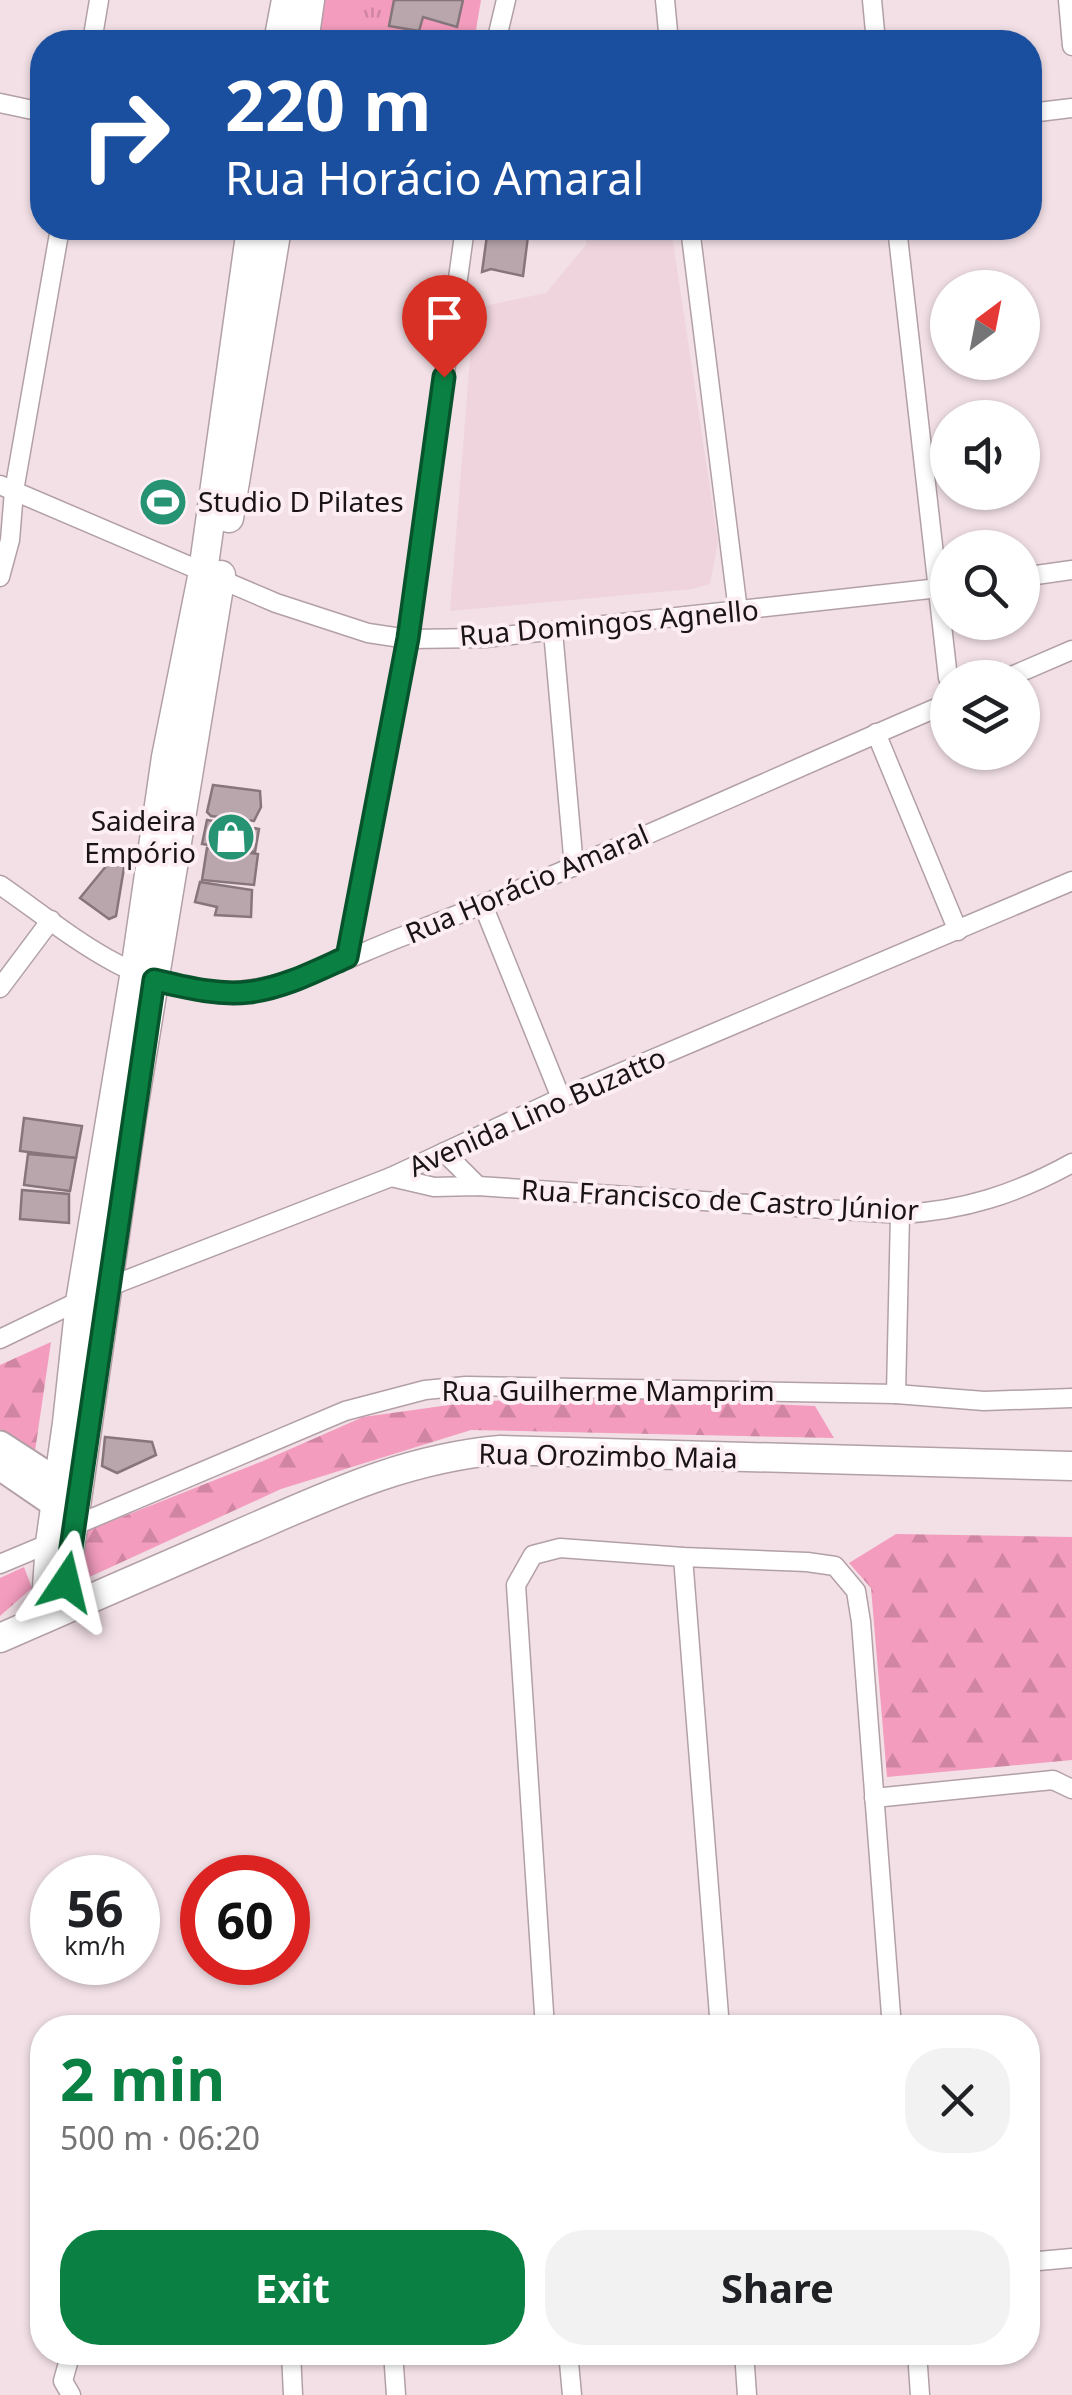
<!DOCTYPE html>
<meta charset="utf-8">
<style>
body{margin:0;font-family:"Noto Sans",sans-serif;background:#f2f2f2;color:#202124;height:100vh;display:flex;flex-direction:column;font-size:38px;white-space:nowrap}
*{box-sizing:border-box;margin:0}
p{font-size:32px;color:#757577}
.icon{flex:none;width:55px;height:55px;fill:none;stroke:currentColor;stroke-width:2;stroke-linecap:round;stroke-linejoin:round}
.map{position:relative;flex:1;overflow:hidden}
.side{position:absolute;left:30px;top:2015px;width:1010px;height:350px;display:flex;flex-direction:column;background:#fff;border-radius:40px;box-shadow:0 2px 8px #0004}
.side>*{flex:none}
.top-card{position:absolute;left:30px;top:30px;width:1012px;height:210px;border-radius:40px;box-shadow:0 2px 8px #0004;background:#1a4fa0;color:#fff;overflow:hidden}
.needle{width:65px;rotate:32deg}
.tools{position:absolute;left:930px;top:270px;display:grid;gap:20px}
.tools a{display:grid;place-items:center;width:110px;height:110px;border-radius:50%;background:#fff;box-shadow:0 2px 8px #0004;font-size:50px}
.speed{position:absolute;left:30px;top:1855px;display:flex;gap:20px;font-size:50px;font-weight:700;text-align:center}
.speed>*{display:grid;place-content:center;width:130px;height:130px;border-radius:50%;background:#fff;box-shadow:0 2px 8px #0004;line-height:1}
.speed small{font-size:25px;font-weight:400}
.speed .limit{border:15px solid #d22;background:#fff;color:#111}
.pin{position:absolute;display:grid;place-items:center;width:85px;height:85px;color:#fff;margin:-102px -42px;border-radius:50% 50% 50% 0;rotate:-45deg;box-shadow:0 0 10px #0007}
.pin .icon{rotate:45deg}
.me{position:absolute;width:110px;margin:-55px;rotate:10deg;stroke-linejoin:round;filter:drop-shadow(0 0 8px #0008)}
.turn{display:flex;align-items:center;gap:35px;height:210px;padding:0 30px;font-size:45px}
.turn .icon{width:130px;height:130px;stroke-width:2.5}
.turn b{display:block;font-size:70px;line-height:85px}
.round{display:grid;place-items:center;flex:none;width:105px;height:105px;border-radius:40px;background:#f2f2f2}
.headline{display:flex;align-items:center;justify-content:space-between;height:170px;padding:0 30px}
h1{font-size:60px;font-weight:700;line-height:75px;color:#0b8043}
.button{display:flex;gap:20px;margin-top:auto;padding:20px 30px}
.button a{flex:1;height:115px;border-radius:40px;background:#0b8043;color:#fff;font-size:40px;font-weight:700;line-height:115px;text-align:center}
.button a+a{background:#f2f2f2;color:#202124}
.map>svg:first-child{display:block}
.built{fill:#efd4dd}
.grass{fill:url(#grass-tufts)}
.forest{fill:url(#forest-firs)}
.building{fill:#b8a6ac;stroke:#86767b;stroke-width:2.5}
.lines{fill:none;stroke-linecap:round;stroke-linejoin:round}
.minor-casing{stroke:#b2a0a6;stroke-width:21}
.secondary-casing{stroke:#b2a0a6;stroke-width:29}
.primary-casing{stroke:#b2a0a6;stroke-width:31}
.minor{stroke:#fff;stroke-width:18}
.secondary{stroke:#fff;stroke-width:25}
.primary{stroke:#fff;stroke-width:28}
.route-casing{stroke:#07532c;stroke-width:25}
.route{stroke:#0b8043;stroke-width:18}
.labels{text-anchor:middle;stroke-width:8;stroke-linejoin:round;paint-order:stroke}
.poi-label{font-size:28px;fill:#1a1416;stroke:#fdeef3;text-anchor:start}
.street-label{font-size:28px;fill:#1a1416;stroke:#fdeef3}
</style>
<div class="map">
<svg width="1072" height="2395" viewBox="0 0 1072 2395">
<defs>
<pattern id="grass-tufts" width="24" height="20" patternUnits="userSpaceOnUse" patternTransform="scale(2.5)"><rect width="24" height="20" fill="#f39cbd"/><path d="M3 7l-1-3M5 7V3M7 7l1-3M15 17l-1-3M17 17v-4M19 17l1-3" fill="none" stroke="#d086a2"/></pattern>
<pattern id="forest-firs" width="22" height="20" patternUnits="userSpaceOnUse" patternTransform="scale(2.5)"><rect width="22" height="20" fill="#f39cbd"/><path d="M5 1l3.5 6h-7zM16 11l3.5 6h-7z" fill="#d086a2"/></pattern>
</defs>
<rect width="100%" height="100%" fill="#f2e0e6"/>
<path class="built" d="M586 228H671L718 542 710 584 692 589 450 611 474 308 546 293 586 245Z"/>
<path class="grass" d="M324 0H481L474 42H313Z"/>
<g class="forest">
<path d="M51 1342 35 1451 0 1429V1365Z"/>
<path d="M585 1396 815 1406 834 1438 471 1430 281 1489 85 1579 84 1532 263 1461 363 1417 471 1402Z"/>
<path d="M896 1534 1072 1537V1760L887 1777 871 1588 849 1563Z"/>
<path d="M24 1567 32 1588 0 1616V1578Z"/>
</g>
<g class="building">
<path d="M394 0H463L457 27 423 17 419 31 389 26Z"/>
<path d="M488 228H529L523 276 491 269 482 272Z"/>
<path d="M213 785 260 791 261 807 254 821 211 816 207 812Z"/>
<path d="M207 820 259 829 255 852 202 844Z"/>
<path d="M207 848 258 854 254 885 202 880Z"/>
<path d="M116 854 125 862 116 916 109 919 80 898Z"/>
<path d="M200 882 252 890 251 917 215 915 217 907 195 902Z"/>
<path d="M24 1118 82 1126 76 1158 20 1151Z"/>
<path d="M28 1154 76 1158 70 1191 24 1185Z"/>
<path d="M22 1190 69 1194V1223L20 1219Z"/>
<path d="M105 1437 152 1442 156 1455 117 1473 102 1466Z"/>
</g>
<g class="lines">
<g class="minor-casing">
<g id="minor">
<path d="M665 0 669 42"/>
<path d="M872 0 876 42"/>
<path d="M1068 0 1072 46"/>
<path d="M92 42 99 0"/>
<path d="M496 42 506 0"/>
<path d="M0 103 42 112"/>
<path d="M1030 113 1072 108"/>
<path d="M690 228 738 611"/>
<path d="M897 228 948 678"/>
<path d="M0 485 276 603 368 633 408 639 485 638 948 587"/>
<path d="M0 577 10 540 14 491 60 228"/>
<path d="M1022 577 1072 570"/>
<path d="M553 631 574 867"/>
<path d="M1007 678 1072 650"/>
<path d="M876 733 958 931"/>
<path d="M0 885C64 929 124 984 205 991 276 997 341 960 406 935 589 864 767 780 948 703"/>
<path d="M483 905 561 1098"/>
<path d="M347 957 408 639 465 228"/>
<path d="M0 988 51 920"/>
<path d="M444 1152 478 1186"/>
<path d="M391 1177 434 1187 478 1186 900 1214C963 1211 1016 1194 1072 1163"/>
<path d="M0 1339 108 1287 391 1177 561 1098 1072 881"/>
<path d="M896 1394 900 1214"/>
<path d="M683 1557 720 2028"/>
<path d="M0 1564 50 1543 76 1525 345 1411 425 1390 466 1386 896 1394 984 1401 1072 1398"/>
<path d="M874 1798 1053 1780 1072 1789"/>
<path d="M545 2028 516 1585 533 1555 560 1548 683 1557 807 1562 835 1566 856 1591 861 1622 892 2028"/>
<path d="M1028 2262 1072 2258"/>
<path d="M71 2352 63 2381 71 2395"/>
<path d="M291 2352 293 2395"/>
<path d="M393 2352 396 2395"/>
<path d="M568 2352 572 2395"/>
<path d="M744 2352 747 2395"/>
<path d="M917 2352 920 2395"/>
</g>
</g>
<g class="secondary-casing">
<g id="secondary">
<path d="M0 1444 71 1490"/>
<path d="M0 1467 70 1515"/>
</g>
</g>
<g class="primary-casing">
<g id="primary">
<path d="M278 42 286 0"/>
<path d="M304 42 310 0"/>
<path d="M229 518 277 228"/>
<path d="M61 1611 132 1116 221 575"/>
<path d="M45 1618 50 1543 67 1423 80 1302 135 971 166 757 203 572 251 228"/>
<path d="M0 1638C77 1604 155 1571 232 1537 323 1498 400 1459 500 1450L1072 1466"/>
</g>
</g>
<use href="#minor" class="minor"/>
<use href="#secondary" class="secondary"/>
<use href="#primary" class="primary"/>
</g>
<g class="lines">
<g class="route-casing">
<path id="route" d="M66 1582 154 980C184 987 218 996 249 992 283 988 316 971 347 957L408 638 444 377"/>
</g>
<use href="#route" class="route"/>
</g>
<defs>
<g id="stadium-disc" transform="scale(2.5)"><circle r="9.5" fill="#269373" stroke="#fdeef3"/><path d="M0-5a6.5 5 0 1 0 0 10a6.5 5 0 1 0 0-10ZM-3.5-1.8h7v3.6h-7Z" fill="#fff"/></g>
<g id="shop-disc" transform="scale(2.5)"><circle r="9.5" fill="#269373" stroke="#fdeef3"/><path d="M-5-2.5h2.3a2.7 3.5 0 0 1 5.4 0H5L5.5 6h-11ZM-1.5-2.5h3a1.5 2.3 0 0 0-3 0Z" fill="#fff"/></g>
</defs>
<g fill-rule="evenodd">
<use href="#stadium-disc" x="163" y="502"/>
<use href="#shop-disc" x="231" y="837"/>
</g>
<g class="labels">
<g class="poi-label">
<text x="198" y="512">Studio D Pilates</text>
<text x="196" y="831" text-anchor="end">Saideira<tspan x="196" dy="32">Empório</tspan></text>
</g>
<g class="street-label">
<text transform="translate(609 623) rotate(-5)" y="10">Rua Domingos Agnello</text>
<text transform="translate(527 884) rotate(-23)" y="10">Rua Horácio Amaral</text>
<text transform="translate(537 1112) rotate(-24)" y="10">Avenida Lino Buzatto</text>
<text transform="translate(720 1200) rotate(3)" y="10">Rua Francisco de Castro Júnior</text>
<text x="608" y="1401">Rua Guilherme Mamprim</text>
<text transform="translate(608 1456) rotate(1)" y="10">Rua Orozimbo Maia</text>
</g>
</g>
</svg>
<div class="tools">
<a><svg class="needle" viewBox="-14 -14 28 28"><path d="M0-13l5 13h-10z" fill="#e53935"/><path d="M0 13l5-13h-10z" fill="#757577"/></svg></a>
<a><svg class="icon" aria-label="sound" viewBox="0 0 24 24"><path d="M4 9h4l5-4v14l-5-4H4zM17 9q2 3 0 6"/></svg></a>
<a><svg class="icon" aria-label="search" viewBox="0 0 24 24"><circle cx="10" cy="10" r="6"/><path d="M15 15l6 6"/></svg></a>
<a><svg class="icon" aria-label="layers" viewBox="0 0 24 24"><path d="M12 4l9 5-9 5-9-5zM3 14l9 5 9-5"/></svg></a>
</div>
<div class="speed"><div>56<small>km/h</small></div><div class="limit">60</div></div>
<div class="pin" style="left:444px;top:377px;background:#d93025"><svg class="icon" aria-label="arrive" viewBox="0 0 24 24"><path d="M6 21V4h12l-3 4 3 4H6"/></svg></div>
<svg class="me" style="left:66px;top:1582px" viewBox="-20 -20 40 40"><path d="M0-17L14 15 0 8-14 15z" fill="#0b8043" stroke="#fff" stroke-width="4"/></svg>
<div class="top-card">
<div class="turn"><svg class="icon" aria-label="right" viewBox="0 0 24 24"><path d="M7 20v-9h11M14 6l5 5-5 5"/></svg><div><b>220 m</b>Rua Horácio Amaral</div></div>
</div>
<section class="side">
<div class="headline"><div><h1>2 min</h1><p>500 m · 06:20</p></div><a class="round"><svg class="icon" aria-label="close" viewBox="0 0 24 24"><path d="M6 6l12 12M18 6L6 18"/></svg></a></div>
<div class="button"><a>Exit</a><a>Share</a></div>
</section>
</div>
